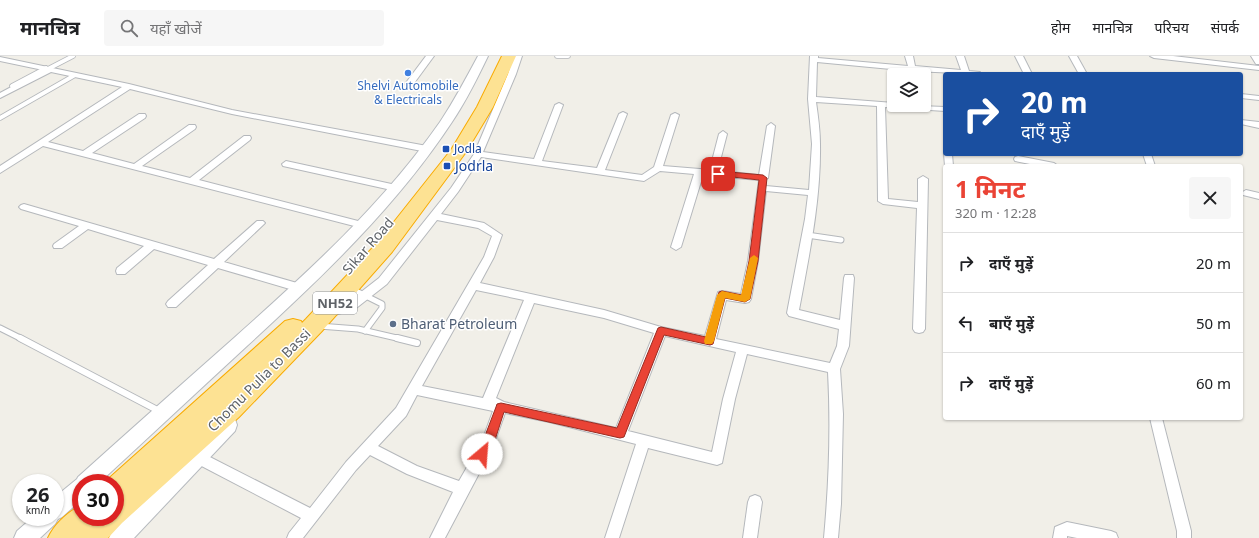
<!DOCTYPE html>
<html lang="hi">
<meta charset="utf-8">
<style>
body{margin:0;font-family:"Noto Sans","Noto Sans Devanagari",sans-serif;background:#f6f6f6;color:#202124;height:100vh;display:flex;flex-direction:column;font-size:15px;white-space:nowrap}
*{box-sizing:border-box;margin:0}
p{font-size:13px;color:#757577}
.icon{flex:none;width:22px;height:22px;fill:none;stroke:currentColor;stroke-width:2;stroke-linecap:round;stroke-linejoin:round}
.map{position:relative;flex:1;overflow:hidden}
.sheet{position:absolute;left:943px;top:108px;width:300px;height:256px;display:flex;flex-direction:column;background:#fff;border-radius:4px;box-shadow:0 1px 3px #0004}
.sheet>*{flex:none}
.banner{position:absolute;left:943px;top:16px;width:300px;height:84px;border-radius:4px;box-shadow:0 1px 3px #0004;background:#1a4fa0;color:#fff;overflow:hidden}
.buttons{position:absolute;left:887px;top:12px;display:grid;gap:8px}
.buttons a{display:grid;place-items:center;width:44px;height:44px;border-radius:4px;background:#fff;box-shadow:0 1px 3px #0004;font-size:20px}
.speed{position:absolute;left:12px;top:418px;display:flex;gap:8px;font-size:20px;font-weight:700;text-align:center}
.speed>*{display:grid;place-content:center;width:52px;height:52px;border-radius:50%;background:#fff;box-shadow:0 1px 3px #0004;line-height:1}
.speed small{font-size:10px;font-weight:400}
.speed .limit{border:6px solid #d22;background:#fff;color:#111}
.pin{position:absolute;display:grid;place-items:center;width:34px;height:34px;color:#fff;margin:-17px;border-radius:8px;box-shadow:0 2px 6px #0006}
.me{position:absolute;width:44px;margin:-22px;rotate:27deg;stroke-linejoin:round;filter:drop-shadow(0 0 3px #0008)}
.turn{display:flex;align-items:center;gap:14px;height:84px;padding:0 12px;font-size:18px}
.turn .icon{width:52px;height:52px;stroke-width:2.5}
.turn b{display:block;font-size:28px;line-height:34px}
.round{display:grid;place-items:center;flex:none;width:42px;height:42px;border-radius:4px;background:#f6f6f6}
.summary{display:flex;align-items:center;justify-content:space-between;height:68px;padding:0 12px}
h1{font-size:24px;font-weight:700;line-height:30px;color:#ea4335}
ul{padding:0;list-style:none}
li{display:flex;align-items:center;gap:12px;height:60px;padding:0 12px;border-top:1px solid #e0e0e0}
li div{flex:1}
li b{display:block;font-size:15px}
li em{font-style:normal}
header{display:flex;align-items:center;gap:24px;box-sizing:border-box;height:56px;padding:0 20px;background:#fff;border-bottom:1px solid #e0e0e0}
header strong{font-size:19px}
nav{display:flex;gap:22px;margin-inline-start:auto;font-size:14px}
.search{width:280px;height:36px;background:#f6f6f6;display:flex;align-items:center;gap:10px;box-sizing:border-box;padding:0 14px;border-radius:4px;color:#757577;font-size:15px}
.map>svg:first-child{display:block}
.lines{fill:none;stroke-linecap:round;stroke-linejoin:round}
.lane-far2-casing{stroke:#b5b8bc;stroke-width:5.5}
.lane-far1-casing{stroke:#b5b8bc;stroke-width:7}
.lane-casing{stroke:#b5b8bc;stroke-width:8}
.street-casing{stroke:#b5b8bc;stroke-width:2}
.secondary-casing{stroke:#b6babf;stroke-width:2}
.highway-casing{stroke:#f9ab00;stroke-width:2}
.lane-far2{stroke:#fff;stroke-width:4}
.lane-far1{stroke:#fff;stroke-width:5}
.lane{stroke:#fff;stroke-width:6}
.street{fill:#fff;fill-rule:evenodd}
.secondary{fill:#fff;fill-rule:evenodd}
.highway{fill:#fde293;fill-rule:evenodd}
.route{fill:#ea4335;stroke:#982c22}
.slow{fill:#f59e0b}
.shop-dot{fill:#3f7fe0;stroke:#fff;stroke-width:1.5}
.transit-dot{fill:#1a4fb4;stroke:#fff;stroke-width:1.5}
.service-dot{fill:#5c6f8a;stroke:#fff;stroke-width:1.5}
.labels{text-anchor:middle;stroke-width:3;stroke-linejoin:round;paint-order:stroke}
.far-shop-label{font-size:12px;fill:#366cbe;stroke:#fff}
.far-transit-label{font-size:12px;fill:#164399;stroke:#fff;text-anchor:start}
.shield{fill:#fff;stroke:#8f9295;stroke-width:1}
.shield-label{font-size:13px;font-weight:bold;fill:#5f6368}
.transit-label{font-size:14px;fill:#164399;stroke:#fff;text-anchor:start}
.street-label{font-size:14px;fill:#5f6368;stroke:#fff}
.service-label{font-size:14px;fill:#4e5e75;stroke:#fff;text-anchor:start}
</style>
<header>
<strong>मानचित्र</strong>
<div class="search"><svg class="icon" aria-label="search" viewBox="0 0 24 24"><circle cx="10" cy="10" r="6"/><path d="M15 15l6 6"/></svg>यहाँ खोजें</div>
<nav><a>होम</a><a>मानचित्र</a><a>परिचय</a><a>संपर्क</a></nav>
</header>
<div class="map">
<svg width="1259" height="482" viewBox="0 0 1259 482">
<rect width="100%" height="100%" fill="#f1efe8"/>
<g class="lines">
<g class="lane-far2-casing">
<g id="lane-far2">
<path d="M557 0H568"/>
<path d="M48 13 73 0"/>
<path d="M12 30 46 12"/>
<path d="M0 62 75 19"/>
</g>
</g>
<g class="lane-far1-casing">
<g id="lane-far1">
<path d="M807 179 841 184"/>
<path d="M352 233 382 248V252L365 275"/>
<path d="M319 270 358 273 401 283"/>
<path d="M0 272 22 283"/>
</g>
</g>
<g class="lane-casing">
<g id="lane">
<path d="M20 282 161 356"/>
<path d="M397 282 417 287"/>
</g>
</g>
<g class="street-casing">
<g id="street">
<path d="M426 0H434L412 30H406L405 28Z"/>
<path d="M514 0H522L516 18 483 96 534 103 555 49 559 47 563 49 542 105 597 112 619 58 623 56 627 58 605 114 642 119 654 111 671 59 675 57 679 59 663 110 712 114V105L719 78 723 75 727 78 720 105 721 115 759 119 767 70 771 67 775 70 768 122 765 124 766 130 809 134 812 88 808 43 810 0H818V2L908 10 905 0H913L915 10 961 14 956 0H964L969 15 980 16 981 18 912 15 817 6 816 41 894 47V49L945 51V55L885 51 888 143 918 146V123L923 120 928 123 925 273 923 276 919 277 915 276 913 273 917 152 883 148 878 145 877 50 816 46C818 60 820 74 820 88 821 144 809 200 799 254L840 264 844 222 845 219H853L854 222 849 290 840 313 843 358 841 448 838 482H824C829 427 831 372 828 316L747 298 735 343 722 407 717 409 648 392 619 482H605L636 388 549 366 505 357 493 391 445 482H430L453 436 407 418 370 399 356 414 303 482H287L289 477 301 462 192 405 190 401 192 397 197 395 202 397 310 452 346 406 396 352 484 201 492 180 478 172 437 164 387 228 355 253 328 261 324 260 322 257 324 254 347 247 379 222 451 132 474 98 508 18ZM481 101 644 125 660 115 694 118 671 191 676 194 681 191 703 119 759 124 748 205 741 238 722 235 718 236 705 280 661 271 604 254 480 227 494 201 502 179 484 167 441 158 458 136ZM766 135 808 139 805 163 787 257 789 260 839 273 837 290 830 307 716 283 726 244 745 247 749 246 751 243 758 205ZM476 234 524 244 483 342 422 330ZM534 247 604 262 654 277 616 372 504 346 496 342ZM665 280 736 296 723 343 712 396 628 375ZM417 339 493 355 482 385 459 425 417 410 378 390 406 360Z"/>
<path d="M1015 0H1023L1032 18H1024Z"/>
<path d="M1069 0H1077L1087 18H1079Z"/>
<path d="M1150 0H1173L1259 10V14L1154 2Z"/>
<path d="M1251 0H1259V8H1256Z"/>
<path d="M0 1 129 28 232 54 427 90 431 93 427 96 232 58 130 33 48 86 83 95 139 58H145L146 60 145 62 92 97 134 108 189 69H195L196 71 195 73 142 110 190 122 244 80H250L251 82 250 84 199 124 362 166 367 169 362 172 43 90 0 117V110L122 31 51 16 0 42V37L43 14 0 5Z"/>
<path d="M1241 38 1259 40V44L1241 42Z"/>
<path d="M1241 64 1259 66V72L1241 68Z"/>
<path d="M945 96V98H952L953 110H945L944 98Z"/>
<path d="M1143 98H1151L1155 110H1147Z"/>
<path d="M1018 100 1054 107 1058 110H1040L1015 105 1014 103 1015 101Z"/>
<path d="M286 105 396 129 401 132 396 135 283 110 282 108Z"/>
<path d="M1246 134 1259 137V143L1243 139 1241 137Z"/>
<path d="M24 148 214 203 257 165H263L265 167 263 169 224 206 304 229 305 232 304 235 300 236 218 212 176 251H168L166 248 168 245 208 209 154 193 125 218H117L116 215 117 212 144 190 88 173 62 192H54L53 190 54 188 79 170 21 153 19 151 21 149Z"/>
<path d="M1150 362H1162L1191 475V482H1177V475Z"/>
<path d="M755 439 760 441 762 446 757 482H743L748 446 750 441Z"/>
<path d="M1067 466 1111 475 1116 477 1118 482H1077L1067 480V482H1053L1055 471Z"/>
</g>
</g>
<g class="secondary-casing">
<g id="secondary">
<path d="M478 0H488C477 23 466 45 452 66 396 151 322 221 248 289 198 335 149 381 99 427H81V444L62 461 58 463 55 468 40 482H14L17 475 33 461H55V441L77 423 78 421C130 374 182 328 234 282 309 215 383 148 440 66 454 45 466 22 478 0Z"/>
<path d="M228 361 235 363 237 369 235 375 134 482H109L112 475 221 363Z"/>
</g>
</g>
<g class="highway-casing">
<path id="highway" d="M502 0H516L493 51 466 96 392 196 322 275 239 361 122 467 108 482H48C54 469 68 455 81 450V461H115V427H105L106 425 285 265 293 263 301 265 302 267 306 263 378 186 451 94 477 51Z"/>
</g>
<use href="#lane-far2" class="lane-far2"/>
<use href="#lane-far1" class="lane-far1"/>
<use href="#lane" class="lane"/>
<use href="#street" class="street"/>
<use href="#secondary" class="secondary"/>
<use href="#highway" class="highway"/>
</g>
<path class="route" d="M718 115 763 119 767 122 758 205 750 243 745 246 725 242 713 288 710 289 664 279 624 381 620 382 504 356 494 387 485 402 482 403 478 402 476 398 483 385 496 351 497 348 501 347 617 372 658 272 661 271 706 281 719 236 722 235 742 239 749 205 759 124 715 119 714 118Z"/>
<path class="slow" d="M754 199 758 202 750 243 745 246 725 242 714 285 712 288H705L704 285 717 239 722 235 741 239 750 202Z"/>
<circle class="shop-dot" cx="408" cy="17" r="4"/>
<g class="transit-dot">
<rect x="442" y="89" width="8" height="8" rx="2"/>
<rect x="443" y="106" width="8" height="8" rx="2"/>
</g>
<circle class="service-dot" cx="393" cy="268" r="4"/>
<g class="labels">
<g class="far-shop-label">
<text x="408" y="34">Shelvi Automobile<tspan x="408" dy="14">&amp; Electricals</tspan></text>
</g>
<g class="far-transit-label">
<text x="454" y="97">Jodla</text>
</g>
<rect class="shield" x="313" y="236" width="44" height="22" rx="3"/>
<g class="shield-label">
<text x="335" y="252">NH52</text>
</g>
<g class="transit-label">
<text x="455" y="115">Jodrla</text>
</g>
<g class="street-label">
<text transform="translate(368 190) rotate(-49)" y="5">Sikar Road</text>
<text transform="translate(259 324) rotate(-45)" y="5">Chomu Pulia to Bassi</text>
</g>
<g class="service-label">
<text x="401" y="273">Bharat Petroleum</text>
</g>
</g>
</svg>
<div class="buttons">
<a><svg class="icon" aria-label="layers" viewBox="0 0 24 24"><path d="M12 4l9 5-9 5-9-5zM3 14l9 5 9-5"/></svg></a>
</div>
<div class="speed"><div>26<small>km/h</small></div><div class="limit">30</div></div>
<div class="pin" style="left:718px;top:118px;background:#d93025"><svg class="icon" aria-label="arrive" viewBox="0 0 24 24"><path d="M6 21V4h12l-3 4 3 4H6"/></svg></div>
<svg class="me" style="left:482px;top:398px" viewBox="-20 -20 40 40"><circle r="19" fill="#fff"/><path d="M0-13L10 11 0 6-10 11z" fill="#ea4335"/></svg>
<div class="banner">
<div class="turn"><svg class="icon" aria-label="right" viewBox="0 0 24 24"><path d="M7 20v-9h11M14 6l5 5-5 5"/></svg><div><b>20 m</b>दाएँ मुड़ें</div></div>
</div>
<section class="sheet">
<div class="summary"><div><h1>1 मिनट</h1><p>320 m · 12:28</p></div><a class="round"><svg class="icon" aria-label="close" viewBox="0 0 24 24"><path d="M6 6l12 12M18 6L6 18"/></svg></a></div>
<ul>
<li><svg class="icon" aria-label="right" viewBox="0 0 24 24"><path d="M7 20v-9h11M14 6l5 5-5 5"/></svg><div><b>दाएँ मुड़ें</b></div><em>20 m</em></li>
<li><svg class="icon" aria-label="left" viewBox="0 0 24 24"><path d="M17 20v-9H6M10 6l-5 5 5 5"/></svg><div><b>बाएँ मुड़ें</b></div><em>50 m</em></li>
<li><svg class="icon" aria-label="right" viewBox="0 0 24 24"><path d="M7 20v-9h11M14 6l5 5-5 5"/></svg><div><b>दाएँ मुड़ें</b></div><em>60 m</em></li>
</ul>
</section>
</div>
